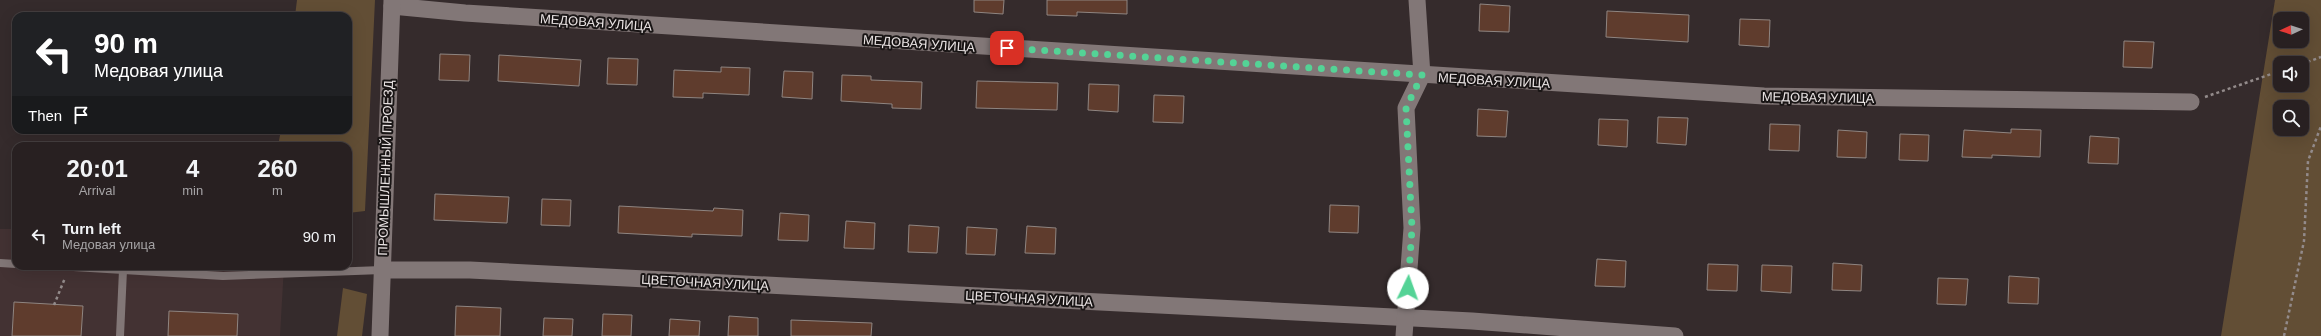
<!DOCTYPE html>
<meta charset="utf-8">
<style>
body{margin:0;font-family:Helvetica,sans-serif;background:#30282a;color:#f1f3f6;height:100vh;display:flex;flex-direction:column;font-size:15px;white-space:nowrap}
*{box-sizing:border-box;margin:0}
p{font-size:13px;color:#a5a3a5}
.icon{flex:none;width:22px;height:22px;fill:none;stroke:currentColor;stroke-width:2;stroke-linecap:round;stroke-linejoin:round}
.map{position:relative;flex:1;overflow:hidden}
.side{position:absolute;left:12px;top:142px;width:340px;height:128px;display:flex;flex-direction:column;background:#282021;border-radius:12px;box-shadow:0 4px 16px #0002,0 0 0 1px #443e3f}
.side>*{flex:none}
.top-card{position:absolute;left:12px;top:12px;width:340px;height:122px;border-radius:12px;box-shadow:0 4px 16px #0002,0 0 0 1px #443e3f;background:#202124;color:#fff;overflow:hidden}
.needle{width:26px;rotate:266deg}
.controls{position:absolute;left:2273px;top:12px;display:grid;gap:8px}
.controls a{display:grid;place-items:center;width:36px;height:36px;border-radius:8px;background:#282021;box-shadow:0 4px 16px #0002,0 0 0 1px #443e3f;font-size:20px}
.pin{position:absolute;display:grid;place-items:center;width:34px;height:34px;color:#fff;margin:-17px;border-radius:8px;box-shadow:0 2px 6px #0006}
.me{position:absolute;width:44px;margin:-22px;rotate:3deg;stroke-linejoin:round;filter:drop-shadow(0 0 3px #0008)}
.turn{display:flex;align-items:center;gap:14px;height:84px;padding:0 16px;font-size:18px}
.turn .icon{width:52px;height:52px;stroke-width:2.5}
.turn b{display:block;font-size:28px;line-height:34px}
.then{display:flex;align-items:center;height:38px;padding:0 16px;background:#0003;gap:8px;font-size:15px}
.eta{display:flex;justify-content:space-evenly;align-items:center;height:68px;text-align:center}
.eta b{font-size:24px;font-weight:700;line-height:28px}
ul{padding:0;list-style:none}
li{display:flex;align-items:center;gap:12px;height:52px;padding:0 16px}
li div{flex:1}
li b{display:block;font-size:15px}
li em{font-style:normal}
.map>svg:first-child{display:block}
.built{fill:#433233}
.green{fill:#624e35;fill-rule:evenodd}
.building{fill:#5f3c2d;stroke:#8f8581}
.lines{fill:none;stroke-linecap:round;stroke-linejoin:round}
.path{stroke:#938b8b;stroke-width:2.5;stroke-dasharray:3 3;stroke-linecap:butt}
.service{stroke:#827777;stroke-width:8}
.minor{stroke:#827777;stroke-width:17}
.route{stroke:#54d396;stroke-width:7;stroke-dasharray:0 12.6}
.labels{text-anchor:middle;stroke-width:4;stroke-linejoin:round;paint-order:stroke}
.street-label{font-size:13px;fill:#e9e3e3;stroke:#191515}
</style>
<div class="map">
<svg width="2321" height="336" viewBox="0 0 2321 336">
<rect width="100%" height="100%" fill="#352b2c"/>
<path class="built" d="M0 229H16V266H284L280 336H0Z"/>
<g class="green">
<path d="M297 0H375L365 211 348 213V146H278L281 130H348V16H295Z"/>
<path d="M2275 0H2321V336H2221ZM2280 19H2302V41H2280ZM2280 63H2302V85H2280ZM2280 107H2302V129H2280Z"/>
<path d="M343 288 367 294 362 336H337Z"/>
</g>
<g class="building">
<path d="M974 0H1004L1003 14 974 12Z"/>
<path d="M1047 0H1127V14L1077 12V16L1047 15Z"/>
<path d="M1480 4 1510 6 1509 32 1479 31Z"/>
<path d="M1607 11 1689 15 1688 42 1606 37Z"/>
<path d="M1740 19 1770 20 1769 47 1739 45Z"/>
<path d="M2124 41 2154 42 2152 68 2123 67Z"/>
<path d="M440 54 470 55 469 81 439 80Z"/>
<path d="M499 55 581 60 579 86 498 81Z"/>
<path d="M608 58 638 59 637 85 607 84Z"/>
<path d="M721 67 750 68 749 95 703 93V98L673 97 674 70 721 72Z"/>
<path d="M784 71 813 72 812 99 782 97Z"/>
<path d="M842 75 871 76V80L922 82 921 109 892 108V104L841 101Z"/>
<path d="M977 81 1058 83 1057 110 976 108Z"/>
<path d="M1089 84 1119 85 1118 112 1088 110Z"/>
<path d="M1154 95 1184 96 1183 123 1153 122Z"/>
<path d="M1478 109 1508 111 1506 137 1477 136Z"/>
<path d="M1658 117 1688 118 1686 145 1657 143Z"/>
<path d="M1599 119 1628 120 1627 147 1598 145Z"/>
<path d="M1770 124 1800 125 1799 151 1769 150Z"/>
<path d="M2011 129 2041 130 2040 157 1992 155V158L1962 157 1964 130 2011 133Z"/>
<path d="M1838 130 1867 132 1866 158 1837 157Z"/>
<path d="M1900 134 1929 135 1928 161 1899 160Z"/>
<path d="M2090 136 2119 138 2118 164 2088 163Z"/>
<path d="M435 194 509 197 507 223 434 220Z"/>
<path d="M542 199 571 200 570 226 541 225Z"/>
<path d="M1330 205 1359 206 1358 233 1329 232Z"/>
<path d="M619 206 713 211 714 208 743 210 742 236 692 234V237L618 233Z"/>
<path d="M780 213 809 215 808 241 778 240Z"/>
<path d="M846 221 875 223 874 249 844 248Z"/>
<path d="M909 225 939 227 937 253 908 252Z"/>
<path d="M1027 226 1056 228 1055 254 1025 253Z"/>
<path d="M967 227 997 229 995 255 966 254Z"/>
<path d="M1597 259 1626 261 1625 287 1595 286Z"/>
<path d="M1833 263 1862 265 1861 291 1832 290Z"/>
<path d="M1708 264 1738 265 1737 291 1707 290Z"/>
<path d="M1762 265 1792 266 1791 293 1761 291Z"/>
<path d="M2009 276 2039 278 2038 304 2008 303Z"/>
<path d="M1938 278 1968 279 1966 305 1937 304Z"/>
<path d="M14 302 83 306 81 336H12Z"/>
<path d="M456 306 501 308 500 336H455Z"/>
<path d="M169 311 238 314 237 336H168Z"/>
<path d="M603 314 632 315 631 336H602Z"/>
<path d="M729 316 758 318V336H728Z"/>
<path d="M544 318 573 319 572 336H543Z"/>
<path d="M670 319 700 321 699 336H669Z"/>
<path d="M791 320 872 323 871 336H791Z"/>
</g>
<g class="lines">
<g class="path">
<path d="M2302 64 2321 57"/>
<path d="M2205 97 2280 71"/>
<path d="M54 305 65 278"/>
<path d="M2284 336 2304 241 2308 161 2321 126"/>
</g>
<g class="service">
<path d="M0 263 16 264"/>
<path d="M57 266 223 276 382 270"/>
<path d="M120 336 123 270"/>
</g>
<g class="minor">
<path d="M392 6 465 13 1764 96 2191 102"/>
<path d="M382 270H470L1472 321 1675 336"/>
<path d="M380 336 392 0"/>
<path d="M1404 336 1412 228 1406 108 1422 75 1417 0"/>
</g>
</g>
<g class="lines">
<path class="route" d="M1007 48 1422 75 1406 108 1412 228 1408 288"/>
</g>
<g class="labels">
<g class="street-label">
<text transform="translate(596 22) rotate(4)" y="5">МЕДОВАЯ УЛИЦА</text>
<text transform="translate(919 43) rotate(4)" y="5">МЕДОВАЯ УЛИЦА</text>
<text transform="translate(1494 80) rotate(3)" y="5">МЕДОВАЯ УЛИЦА</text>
<text transform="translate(1818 97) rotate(1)" y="5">МЕДОВАЯ УЛИЦА</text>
<text transform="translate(385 168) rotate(-88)" y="5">ПРОМЫШЛЕННЫЙ ПРОЕЗД</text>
<text transform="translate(705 282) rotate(3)" y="5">ЦВЕТОЧНАЯ УЛИЦА</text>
<text transform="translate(1029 298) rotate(3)" y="5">ЦВЕТОЧНАЯ УЛИЦА</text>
</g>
</g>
</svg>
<div class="controls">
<a><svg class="needle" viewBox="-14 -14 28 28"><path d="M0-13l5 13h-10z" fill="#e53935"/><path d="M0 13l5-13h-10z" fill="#a5a3a5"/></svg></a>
<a><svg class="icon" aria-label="sound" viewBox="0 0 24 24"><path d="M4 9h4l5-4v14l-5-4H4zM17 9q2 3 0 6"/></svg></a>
<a><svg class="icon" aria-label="search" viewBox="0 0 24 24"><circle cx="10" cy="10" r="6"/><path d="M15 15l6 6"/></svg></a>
</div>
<div class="pin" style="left:1007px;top:48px;background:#d93025"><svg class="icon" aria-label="arrive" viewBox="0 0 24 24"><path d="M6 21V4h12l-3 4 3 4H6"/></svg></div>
<svg class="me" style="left:1408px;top:288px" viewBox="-20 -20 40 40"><circle r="19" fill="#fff"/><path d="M0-13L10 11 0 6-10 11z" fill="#54d396"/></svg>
<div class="top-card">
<div class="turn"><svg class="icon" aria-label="left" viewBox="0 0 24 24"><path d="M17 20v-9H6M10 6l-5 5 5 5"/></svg><div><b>90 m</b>Медовая улица</div></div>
<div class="then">Then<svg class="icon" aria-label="arrive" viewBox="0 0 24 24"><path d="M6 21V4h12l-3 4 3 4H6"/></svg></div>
</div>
<section class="side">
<div class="eta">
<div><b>20:01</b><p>Arrival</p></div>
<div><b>4</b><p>min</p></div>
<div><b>260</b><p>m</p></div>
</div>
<ul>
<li><svg class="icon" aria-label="left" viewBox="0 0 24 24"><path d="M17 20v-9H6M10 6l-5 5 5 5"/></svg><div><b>Turn left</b><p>Медовая улица</p></div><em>90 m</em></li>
</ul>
</section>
</div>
